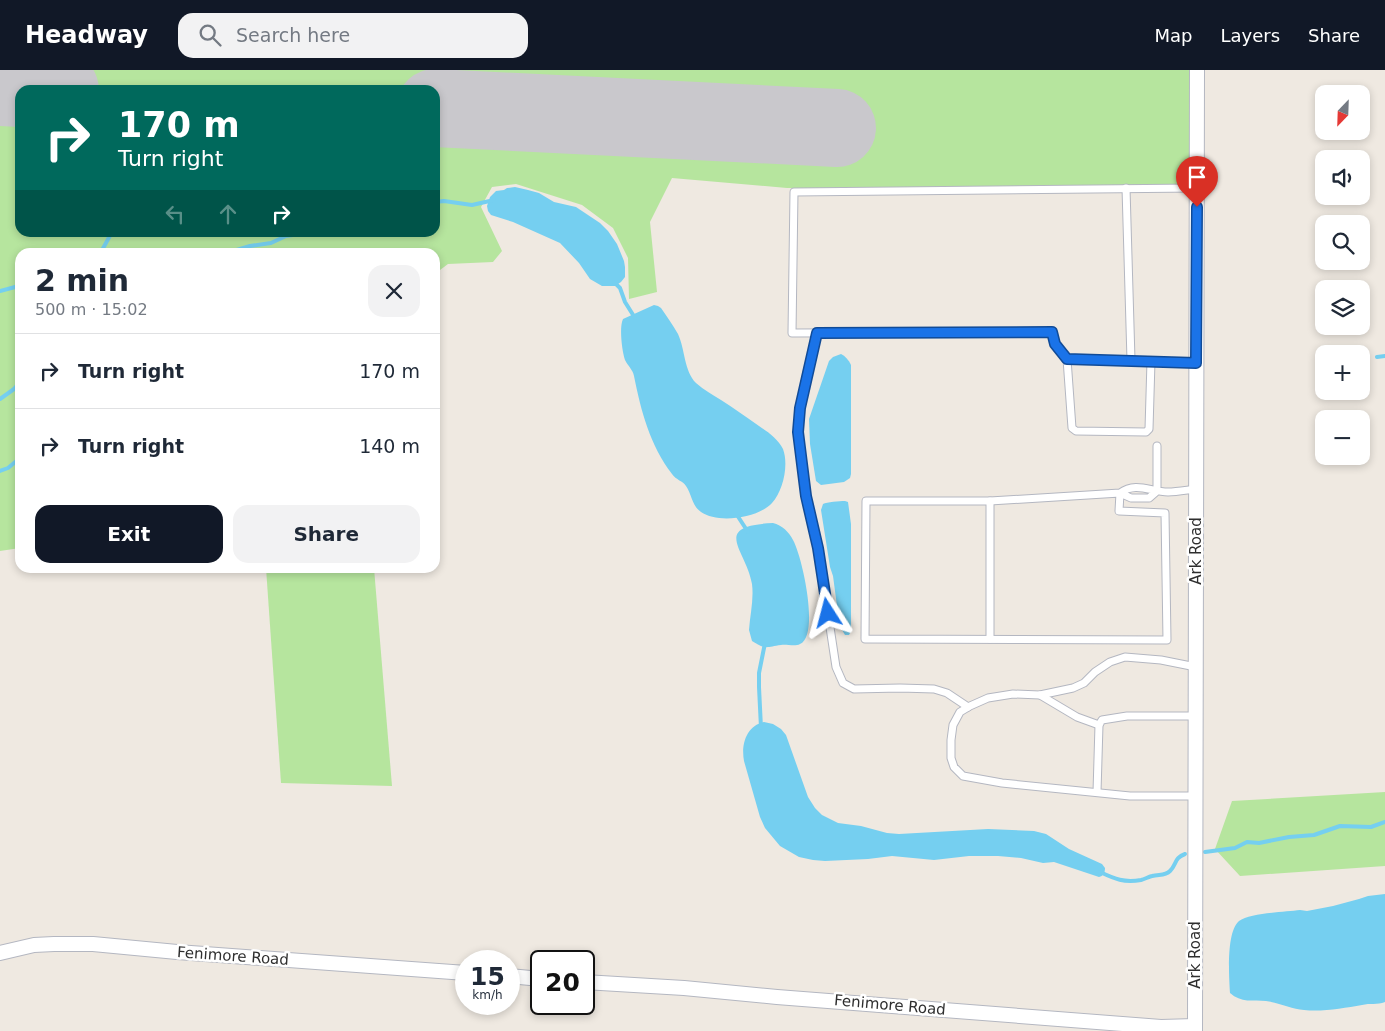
<!DOCTYPE html>
<meta charset="utf-8">
<style>
body{margin:0;font-family:"DejaVu Sans",sans-serif;background:#f2f2f3;color:#1f2937;height:100vh;display:flex;flex-direction:column;font-size:19px;white-space:nowrap}
*{box-sizing:border-box;margin:0}
p{font-size:16px;color:#747a83}
.icon{flex:none;width:28px;height:28px;fill:none;stroke:currentColor;stroke-width:2;stroke-linecap:round;stroke-linejoin:round}
.map{position:relative;flex:1;overflow:hidden}
.side{position:absolute;left:15px;top:178px;width:425px;height:325px;display:flex;flex-direction:column;background:#fff;border-radius:15px;box-shadow:0 2px 8px #0003}
.side>*{flex:none}
.guide{position:absolute;left:15px;top:15px;width:425px;height:152px;border-radius:15px;box-shadow:0 2px 8px #0003;background:#00695c;color:#fff;overflow:hidden}
.needle{width:32px;rotate:203deg}
.tools{position:absolute;left:1315px;top:15px;display:grid;gap:10px}
.tools a{display:grid;place-items:center;width:55px;height:55px;border-radius:10px;background:#fff;box-shadow:0 2px 8px #0003;font-size:25px}
.speed{position:absolute;left:455px;top:880px;display:flex;gap:10px;font-size:25px;font-weight:700;text-align:center}
.speed>*{display:grid;place-content:center;width:65px;height:65px;border-radius:50%;background:#fff;box-shadow:0 2px 8px #0003;line-height:1}
.speed small{font-size:12px;font-weight:400}
.speed .limit{border:2px solid #111;border-radius:8px;background:#fff;color:#111}
.pin{position:absolute;display:grid;place-items:center;width:42px;height:42px;color:#fff;margin:-51px -21px;border-radius:50% 50% 50% 0;rotate:-45deg;box-shadow:0 0 5px #0007}
.pin .icon{rotate:45deg}
.me{position:absolute;width:55px;margin:-28px;rotate:351deg;stroke-linejoin:round;filter:drop-shadow(0 0 4px #0008)}
.turn{display:flex;align-items:center;gap:18px;height:105px;padding:0 20px;font-size:22px}
.turn .icon{width:65px;height:65px;stroke-width:2.5}
.turn b{display:block;font-size:35px;line-height:42px}
.lanes{display:flex;align-items:center;height:48px;padding:0 20px;background:#0003;justify-content:center;gap:25px;direction:ltr}
.lanes .off{opacity:.35}
.round{display:grid;place-items:center;flex:none;width:52px;height:52px;border-radius:15px;background:#f2f2f3}
.summary{display:flex;align-items:center;justify-content:space-between;height:85px;padding:0 20px}
h1{font-size:30px;font-weight:700;line-height:38px}
.button{display:flex;gap:10px;margin-top:auto;padding:10px 20px}
.button a{flex:1;height:58px;border-radius:15px;background:#111827;color:#fff;font-size:20px;font-weight:700;line-height:58px;text-align:center}
.button a+a{background:#f2f2f3;color:#1f2937}
ul{padding:0;list-style:none}
li{display:flex;align-items:center;gap:15px;height:75px;padding:0 20px;border-top:1px solid #e0e1e3}
li div{flex:1}
li b{display:block;font-size:19px}
li em{font-style:normal}
header{display:flex;align-items:center;gap:30px;box-sizing:border-box;height:70px;padding:0 25px;background:#111827;color:#fff}
header strong{font-size:24px}
nav{display:flex;gap:28px;margin-inline-start:auto;font-size:18px}
.search{width:350px;height:45px;background:#f2f2f3;display:flex;align-items:center;gap:12px;box-sizing:border-box;padding:0 18px;border-radius:15px;color:#747a83;font-size:19px}
.map>svg:first-child{display:block}
.green{fill:#b6e59e;fill-rule:evenodd}
.water{fill:#75cff0}
.lines{fill:none;stroke-linecap:round;stroke-linejoin:round}
.stream{stroke:#75cff0;stroke-width:4}
.taxiway{stroke:#c9c8cc;stroke-width:31}
.runway{stroke:#c9c8cc;stroke-width:78}
.lane-casing{stroke:#b4b7c1;stroke-width:9}
.street-casing{stroke:#b4b7c1;stroke-width:16}
.lane{stroke:#fff;stroke-width:7}
.street{stroke:#fff;stroke-width:14}
.route-casing{stroke:#114b97;stroke-width:12}
.route{stroke:#1a73e8;stroke-width:9}
.labels{text-anchor:middle;stroke-width:5;stroke-linejoin:round;paint-order:stroke}
.street-label{font-size:15px;fill:#2e2e2e;stroke:#fff}
</style>
<header>
<strong>Headway</strong>
<div class="search"><svg class="icon" aria-label="search" viewBox="0 0 24 24"><circle cx="10" cy="10" r="6"/><path d="M15 15l6 6"/></svg>Search here</div>
<nav><a>Map</a><a>Layers</a><a>Share</a></nav>
</header>
<div class="map">
<svg width="1385" height="961" viewBox="0 0 1385 961">
<rect width="100%" height="100%" fill="#efe9e1"/>
<g class="green">
<path d="M0 0H1197V119L787 118 672 108 650 152 657 222 629 229 628 188 613 158 582 135 516 114 492 117 481 137 502 181 493 192 448 194 436 203 435 182H20V478L0 481ZM20 20H435V162H20Z"/>
<path d="M266 498H374L392 716 281 713Z"/>
<path d="M1385 722V796L1240 806 1215 779 1232 731Z"/>
</g>
<g class="water">
<path d="M515 117 528 120 539 123 554 132 576 137 600 153 608 161 617 174 624 191 625 197V207L621 212 615 216H602L590 209 579 193 560 173 513 152 491 145 488 141 487 136 490 127 496 121 504 120 507 118Z"/>
<path d="M654 235 658 236 661 238C667 247 673 255 678 264 685 279 684 301 696 313 704 320 713 325 721 330 734 338 746 347 759 356 768 362 778 369 783 379 789 395 783 421 772 433 758 448 718 454 701 442 692 436 692 425 686 416 683 411 676 410 672 404 650 375 641 341 634 306 633 300 628 296 625 290 622 281 619 257 623 249Z"/>
<path d="M841 284C845 286 849 290 851 295V404L850 408 844 412 821 415 816 411 810 374 809 349 829 291 833 287Z"/>
<path d="M845 431 848 432 851 454V561L849 565H845L841 558 839 551 833 506 830 497 821 440 823 434C827 432 839 431 845 431Z"/>
<path d="M773 453C782 455 789 462 793 470 802 486 820 565 800 574 795 577 787 574 781 575 766 577 766 580 752 571L749 560C750 545 754 529 752 514 746 479 710 456 773 453Z"/>
<path d="M764 652 773 654 781 659 786 665 808 727 815 738 822 745 838 753 861 756 887 763 899 764 988 759 1034 761 1046 764 1069 779 1102 794 1105 798C1105 803 1103 806 1099 807L1054 792 1043 793 1021 788 998 786H969L934 790 892 786 868 789 825 791 813 790 799 787 780 776 765 758 760 747 744 691C741 675 746 656 764 652Z"/>
<path d="M1385 824V932C1377 935 1370 933 1362 935 1344 938 1323 942 1304 940 1292 939 1280 933 1266 931 1253 930 1241 933 1230 923 1229 907 1226 862 1239 851 1250 843 1285 842 1300 840L1307 841 1333 836 1359 829 1368 826Z"/>
</g>
<g class="lines">
<g class="stream">
<path d="M435 132 444 131 472 135 494 130"/>
<path d="M101 182 112 162"/>
<path d="M230 182 250 176 271 173 286 166 314 162"/>
<path d="M614 212 620 218 625 232 635 248"/>
<path d="M0 221 15 217 20 218"/>
<path d="M1377 287 1385 286"/>
<path d="M0 329 14 319 20 312"/>
<path d="M0 401 8 398 20 388"/>
<path d="M737 445 748 462"/>
<path d="M761 658 759 617V603L765 573"/>
<path d="M1205 782 1235 778 1247 772 1259 773 1289 767 1314 765 1340 756 1371 757 1385 752"/>
<path d="M1100 802C1115 809 1124 813 1141 810 1145 809 1148 807 1152 806 1159 804 1165 806 1170 801 1177 794 1174 788 1185 784"/>
</g>
<path class="taxiway" d="M48 0 49 6 48 19"/>
<g class="runway">
<path d="M0 17 60 20"/>
<path d="M435 38 837 58"/>
</g>
<g class="lane-casing">
<g id="lane">
<path d="M1126 118 1131 290"/>
<path d="M817 263 807 302 800 338 798 362 806 426 818 478 836 597 843 613 854 619 900 618 934 619 947 623 968 637"/>
<path d="M1067 289 1072 358 1076 361 1146 362 1149 359 1151 291"/>
<path d="M1196 293 1067 289 1055 274 1052 262 792 263 794 122 1197 118"/>
<path d="M1157 376V421L1149 428H1131L1120 423 990 431H866L865 569 1167 570 1165 443 1119 441 1120 423C1136 411 1151 422 1168 422 1177 422 1187 420 1196 419"/>
<path d="M990 569V431"/>
<path d="M1040 625 1077 647 1099 655"/>
<path d="M1097 722 1099 655 1102 650 1127 646H1196"/>
<path d="M1196 726H1130L1002 713 963 706 954 697 951 688V670L953 655 960 642 970 636 988 628 1013 624 1040 625 1073 618 1084 613 1095 602 1110 592 1125 587 1161 590 1196 597"/>
</g>
</g>
<g class="street-casing">
<g id="street">
<path d="M0 883 34 875 54 874H93L177 882 466 903"/>
<path d="M509 906 541 909"/>
<path d="M584 912 684 918 777 927 1161 957 1195 956"/>
<path d="M1195 961 1197 0"/>
</g>
</g>
<use href="#lane" class="lane"/>
<use href="#street" class="street"/>
</g>
<g class="lines">
<g class="route-casing">
<path id="route" d="M828 543 818 478 806 426 798 362 800 338 817 263 1052 262 1055 274 1067 289 1196 293 1197 137"/>
</g>
<use href="#route" class="route"/>
</g>
<g class="labels">
<g class="street-label">
<text transform="translate(1196 481) rotate(-90)" y="5">Ark Road</text>
<text transform="translate(1195 885) rotate(-90)" y="5">Ark Road</text>
<text transform="translate(233 886) rotate(4)" y="5">Fenimore Road</text>
<text transform="translate(890 935) rotate(5)" y="5">Fenimore Road</text>
</g>
</g>
</svg>
<div class="tools">
<a><svg class="needle" viewBox="-14 -14 28 28"><path d="M0-13l5 13h-10z" fill="#e53935"/><path d="M0 13l5-13h-10z" fill="#747a83"/></svg></a>
<a><svg class="icon" aria-label="sound" viewBox="0 0 24 24"><path d="M4 9h4l5-4v14l-5-4H4zM17 9q2 3 0 6"/></svg></a>
<a><svg class="icon" aria-label="search" viewBox="0 0 24 24"><circle cx="10" cy="10" r="6"/><path d="M15 15l6 6"/></svg></a>
<a><svg class="icon" aria-label="layers" viewBox="0 0 24 24"><path d="M12 4l9 5-9 5-9-5zM3 14l9 5 9-5"/></svg></a>
<a>+</a>
<a>−</a>
</div>
<div class="speed"><div>15<small>km/h</small></div><div class="limit">20</div></div>
<div class="pin" style="left:1197px;top:137px;background:#d93025"><svg class="icon" aria-label="arrive" viewBox="0 0 24 24"><path d="M6 21V4h12l-3 4 3 4H6"/></svg></div>
<svg class="me" style="left:828px;top:543px" viewBox="-20 -20 40 40"><path d="M0-17L14 15 0 8-14 15z" fill="#1a73e8" stroke="#fff" stroke-width="4"/></svg>
<div class="guide">
<div class="turn"><svg class="icon" aria-label="right" viewBox="0 0 24 24"><path d="M7 20v-9h11M14 6l5 5-5 5"/></svg><div><b>170 m</b>Turn right</div></div>
<div class="lanes"><svg class="icon off" aria-label="left" viewBox="0 0 24 24"><path d="M17 20v-9H6M10 6l-5 5 5 5"/></svg><svg class="icon off" aria-label="ahead" viewBox="0 0 24 24"><path d="M12 20V5M6 11l6-6 6 6"/></svg><svg class="icon" aria-label="right" viewBox="0 0 24 24"><path d="M7 20v-9h11M14 6l5 5-5 5"/></svg></div>
</div>
<section class="side">
<div class="summary"><div><h1>2 min</h1><p>500 m · 15:02</p></div><a class="round"><svg class="icon" aria-label="close" viewBox="0 0 24 24"><path d="M6 6l12 12M18 6L6 18"/></svg></a></div>
<ul>
<li><svg class="icon" aria-label="right" viewBox="0 0 24 24"><path d="M7 20v-9h11M14 6l5 5-5 5"/></svg><div><b>Turn right</b></div><em>170 m</em></li>
<li><svg class="icon" aria-label="right" viewBox="0 0 24 24"><path d="M7 20v-9h11M14 6l5 5-5 5"/></svg><div><b>Turn right</b></div><em>140 m</em></li>
</ul>
<div class="button"><a>Exit</a><a>Share</a></div>
</section>
</div>
